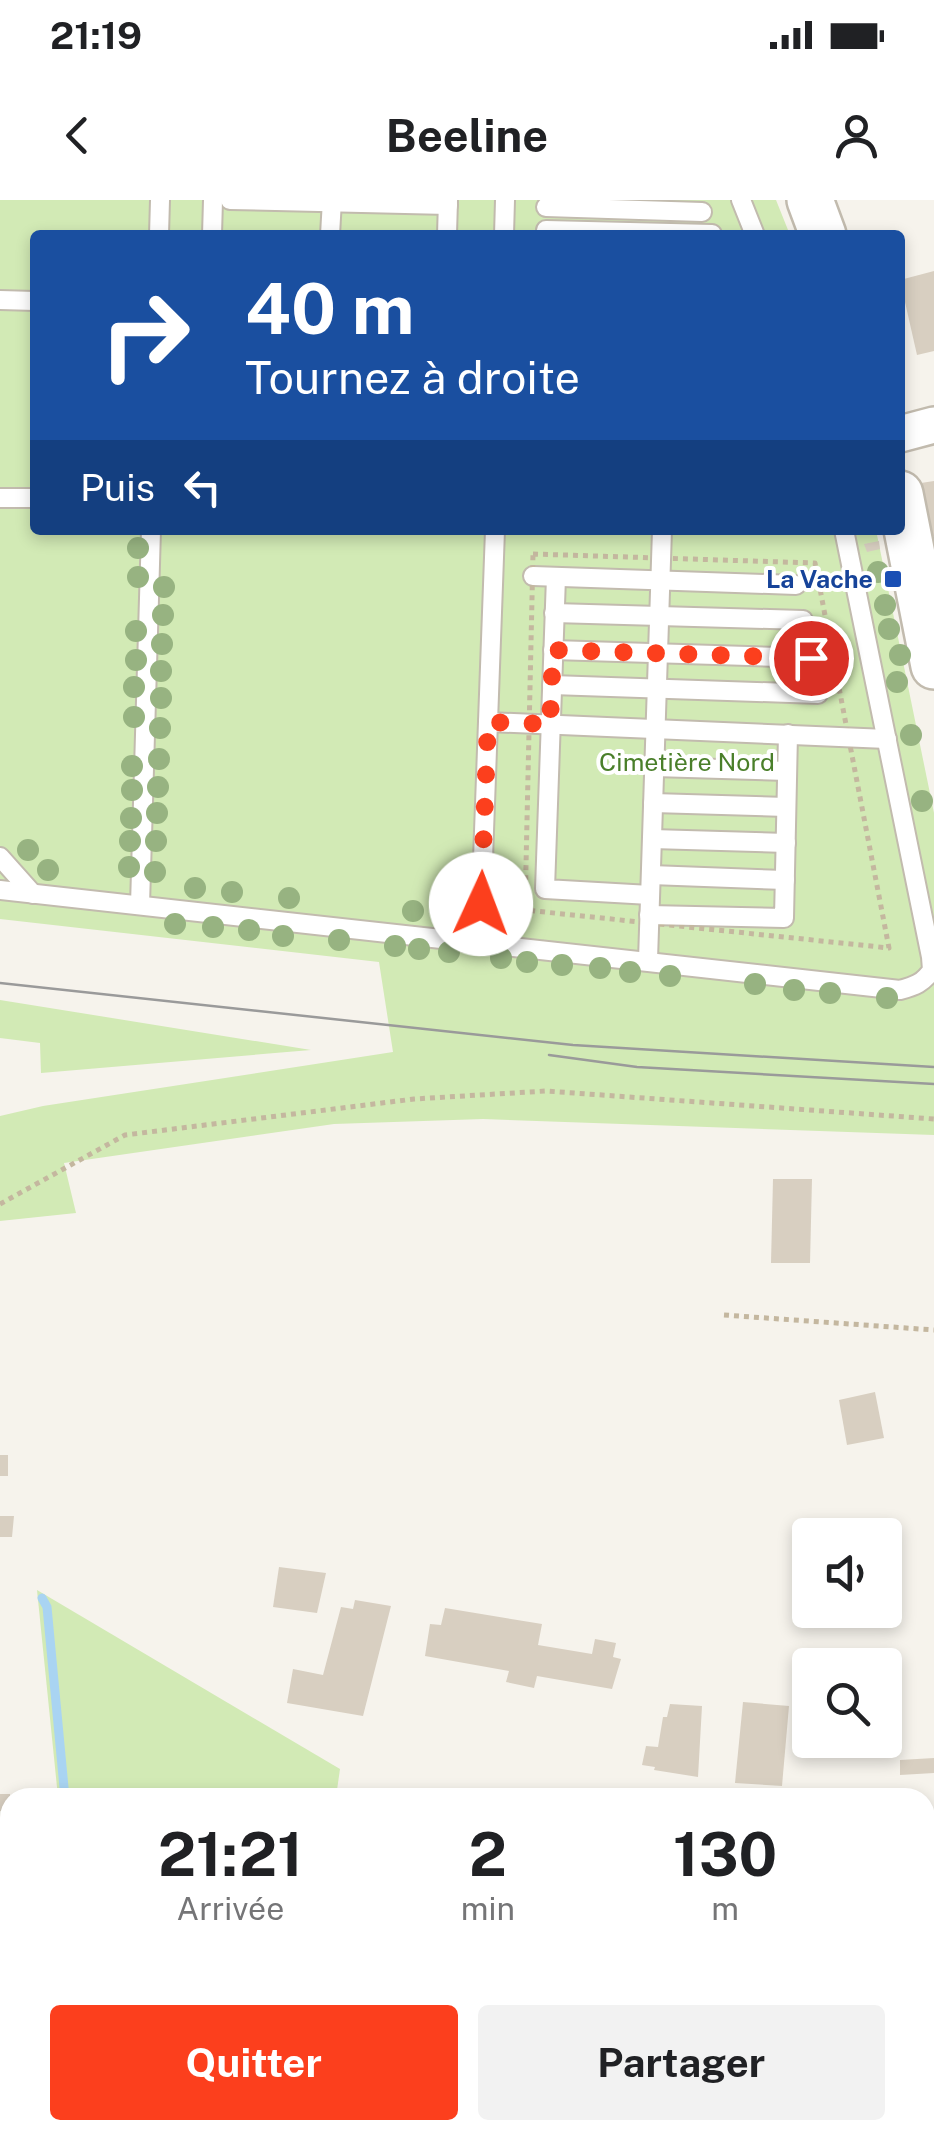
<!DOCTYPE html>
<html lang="fr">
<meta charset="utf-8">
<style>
body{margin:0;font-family:"Public Sans",sans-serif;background:#f2f2f2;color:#202124;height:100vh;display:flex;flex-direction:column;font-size:38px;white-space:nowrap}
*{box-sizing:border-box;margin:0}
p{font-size:32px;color:#757577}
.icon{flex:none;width:55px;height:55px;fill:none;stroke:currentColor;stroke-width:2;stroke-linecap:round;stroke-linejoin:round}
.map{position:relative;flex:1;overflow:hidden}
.details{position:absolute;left:0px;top:1588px;width:935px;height:352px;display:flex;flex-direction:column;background:#fff;border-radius:30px 30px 0 0;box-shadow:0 5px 15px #0003}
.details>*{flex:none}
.hud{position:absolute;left:30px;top:30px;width:875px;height:305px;border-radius:10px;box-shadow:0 5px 15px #0003;background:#1a4fa0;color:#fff;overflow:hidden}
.buttons{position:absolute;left:792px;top:1318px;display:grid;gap:20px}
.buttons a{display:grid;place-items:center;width:110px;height:110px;border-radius:10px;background:#fff;box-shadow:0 5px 15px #0003;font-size:50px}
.pin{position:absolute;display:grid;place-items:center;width:85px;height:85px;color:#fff;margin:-42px;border:5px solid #fff;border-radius:50%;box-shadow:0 2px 10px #0007}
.me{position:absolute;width:110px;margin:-55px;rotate:2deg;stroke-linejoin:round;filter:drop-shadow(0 0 8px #0008)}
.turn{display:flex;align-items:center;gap:35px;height:210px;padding:0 50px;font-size:45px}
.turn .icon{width:130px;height:130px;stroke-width:2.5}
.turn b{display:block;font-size:70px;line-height:85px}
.then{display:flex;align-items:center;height:95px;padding:0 50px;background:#0003;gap:20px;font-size:38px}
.eta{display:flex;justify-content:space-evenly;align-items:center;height:170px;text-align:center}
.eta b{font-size:60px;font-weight:700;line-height:70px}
.primary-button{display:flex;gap:20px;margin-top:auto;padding:20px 50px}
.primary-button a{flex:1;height:115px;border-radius:10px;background:#fc3f1d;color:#fff;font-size:40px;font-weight:700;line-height:115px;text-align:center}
.primary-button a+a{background:#f2f2f2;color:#202124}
.status{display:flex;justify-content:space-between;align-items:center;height:70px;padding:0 50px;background:#fff;direction:ltr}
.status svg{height:28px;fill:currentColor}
header{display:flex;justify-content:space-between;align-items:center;height:130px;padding:0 50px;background:#fff;font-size:45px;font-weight:700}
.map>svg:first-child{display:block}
.green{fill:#d2eab5}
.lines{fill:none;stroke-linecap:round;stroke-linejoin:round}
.stream{stroke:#a9d4f2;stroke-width:9}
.building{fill:#d8cfc1}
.service-casing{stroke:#c2bbae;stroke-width:22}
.minor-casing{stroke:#c2bbae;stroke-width:40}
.tertiary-casing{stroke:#c2bbae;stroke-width:50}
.path{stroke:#c4b79f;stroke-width:5;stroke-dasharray:5 5;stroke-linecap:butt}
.service{stroke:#fff;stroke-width:18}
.minor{stroke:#fff;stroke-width:35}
.tertiary{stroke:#fff;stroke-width:45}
.tram{stroke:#9a9a9a;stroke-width:2.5}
.tree{fill:#97b381}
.route{stroke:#fc3f1d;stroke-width:18;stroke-dasharray:0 32.4}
.transit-dot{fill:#1a4fb4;stroke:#fff;stroke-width:4}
.labels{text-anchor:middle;stroke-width:8;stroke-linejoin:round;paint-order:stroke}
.transit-label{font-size:25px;font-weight:bold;fill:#164399;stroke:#fff;text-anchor:end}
.park-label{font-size:25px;fill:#4a7f2a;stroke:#fff}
</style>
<div class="status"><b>21:19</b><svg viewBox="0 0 49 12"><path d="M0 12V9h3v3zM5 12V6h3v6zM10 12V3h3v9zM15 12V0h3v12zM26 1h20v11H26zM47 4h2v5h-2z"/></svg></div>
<header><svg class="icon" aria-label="back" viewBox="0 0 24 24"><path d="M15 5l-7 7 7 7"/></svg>Beeline<svg class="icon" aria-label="person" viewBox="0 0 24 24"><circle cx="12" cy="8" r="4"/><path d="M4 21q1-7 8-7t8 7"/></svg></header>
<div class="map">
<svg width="934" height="1938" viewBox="0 0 934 1938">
<rect width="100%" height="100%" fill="#f6f3ec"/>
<g class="green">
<path d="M0 0H776L790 35H35V330H876L934 613V935L483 919 334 924 64 963 76 1013 0 1021V916L43 906 393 852 379 762 0 719Z"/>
<path d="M0 800 311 850 41 873 40 843 0 838Z"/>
<path d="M37 1390 340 1569 336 1597H58Z"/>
<path d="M44 1930H361L364 1938H44Z"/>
</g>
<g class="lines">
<g class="stream">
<path d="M42 1398 47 1407 65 1598"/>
<path d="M45 1938V1930"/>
</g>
</g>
<g class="building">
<path d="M934 71V151L917 155 900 80Z"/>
<path d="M934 281V336H932L921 283Z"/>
<path d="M879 341 880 349 867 352 864 344Z"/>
<path d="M773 979H812L810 1063H771Z"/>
<path d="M875 1192 884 1238 847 1245 839 1200Z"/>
<rect x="0" y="1255" width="8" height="21"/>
<path d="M0 1316H14L12 1337H0Z"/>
<path d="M279 1367 326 1373 317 1413 273 1407Z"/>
<path d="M355 1400 391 1406 363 1516 287 1503 293 1469 323 1475 341 1407 353 1409Z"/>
<path d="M445 1408 542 1424 538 1445 592 1454 595 1439 616 1443 613 1457 621 1459 612 1489 537 1476 534 1488 506 1482 509 1471 425 1456 430 1424 441 1425Z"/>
<path d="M743 1502 789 1506 782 1586 735 1583Z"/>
<path d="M670 1504 702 1506 698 1577 654 1570 655 1567 642 1565 646 1546 658 1547 663 1517H667Z"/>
<path d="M934 1558V1573L900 1575V1560Z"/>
<path d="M0 1594H10V1612L0 1611Z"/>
<rect x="925" y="1611" width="9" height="101"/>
<path d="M934 1863V1927H932L928 1905 925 1906V1865Z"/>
</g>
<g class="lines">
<g class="service-casing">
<g id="service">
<path d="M230 0 448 5"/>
<path d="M741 0 755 35"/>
<path d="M546 7 702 12"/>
<path d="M546 30 712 34"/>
<path d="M159 35 160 0"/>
<path d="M212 35 213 0"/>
<path d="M330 35 332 0"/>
<path d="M447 35 448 0"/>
<path d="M504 35 505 0"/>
<path d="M0 100 35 101"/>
<path d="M0 298H35"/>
<path d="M533 376 796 385"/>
<path d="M556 377 545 689 650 695"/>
<path d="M554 413 803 420"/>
<path d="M553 450 811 458"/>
<path d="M552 485 818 494"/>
<path d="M488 522 887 539"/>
<path d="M654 567 787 571"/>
<path d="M653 603 786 607"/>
<path d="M652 639 786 643"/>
<path d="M0 657 33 694"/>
<path d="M651 675 785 680"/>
<path d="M0 690 900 790C915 786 923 783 932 770L931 757 844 330"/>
<path d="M140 705 151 330"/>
<path d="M649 715 784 718 788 534"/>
<path d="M480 741 495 330"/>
<path d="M648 760 662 330"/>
</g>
</g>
<g class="minor-casing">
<path id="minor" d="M900 234 934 225"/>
</g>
<g class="tertiary-casing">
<g id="tertiary">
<path d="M810 0 823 35"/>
<path d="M900 294 934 466"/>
</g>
</g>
<g class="path">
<path d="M533 354 815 363 889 748 525 710Z"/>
<path d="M0 1004 125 935 414 899 546 891 934 919"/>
<path d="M724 1115 934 1130"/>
</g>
<use href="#service" class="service"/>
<use href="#minor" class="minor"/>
<use href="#tertiary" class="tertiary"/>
<g class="tram">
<path d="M0 783 573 845 934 867"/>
<path d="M549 855 637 867 934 884"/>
</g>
</g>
<g class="tree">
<circle cx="138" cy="348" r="11"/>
<circle cx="878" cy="372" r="11"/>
<circle cx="138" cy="377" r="11"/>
<circle cx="164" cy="387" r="11"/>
<circle cx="885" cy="405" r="11"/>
<circle cx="163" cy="415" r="11"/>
<circle cx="889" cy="429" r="11"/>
<circle cx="136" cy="431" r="11"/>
<circle cx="162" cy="444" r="11"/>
<circle cx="900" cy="455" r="11"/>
<circle cx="136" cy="460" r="11"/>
<circle cx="161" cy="471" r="11"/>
<circle cx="897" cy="482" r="11"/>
<circle cx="134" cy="487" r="11"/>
<circle cx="161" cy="498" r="11"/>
<circle cx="134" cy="517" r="11"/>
<circle cx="160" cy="528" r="11"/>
<circle cx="911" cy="535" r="11"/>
<circle cx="159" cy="559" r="11"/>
<circle cx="132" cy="566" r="11"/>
<circle cx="158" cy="587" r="11"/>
<circle cx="132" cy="590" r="11"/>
<circle cx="922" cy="601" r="11"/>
<circle cx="157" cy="613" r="11"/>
<circle cx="131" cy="618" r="11"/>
<circle cx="130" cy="641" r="11"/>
<circle cx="156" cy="641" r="11"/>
<circle cx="28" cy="650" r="11"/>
<circle cx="129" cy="667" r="11"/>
<circle cx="48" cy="670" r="11"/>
<circle cx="155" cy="672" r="11"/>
<circle cx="195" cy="688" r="11"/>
<circle cx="232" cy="692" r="11"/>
<circle cx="289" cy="698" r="11"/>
<circle cx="413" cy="711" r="11"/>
<circle cx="453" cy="716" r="11"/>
<circle cx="175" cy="724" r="11"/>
<circle cx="213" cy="727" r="11"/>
<circle cx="249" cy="730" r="11"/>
<circle cx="283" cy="736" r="11"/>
<circle cx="339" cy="740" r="11"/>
<circle cx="395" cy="746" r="11"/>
<circle cx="419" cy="749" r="11"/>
<circle cx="449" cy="752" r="11"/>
<circle cx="501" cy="758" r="11"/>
<circle cx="527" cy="762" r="11"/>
<circle cx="562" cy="765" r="11"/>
<circle cx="600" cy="768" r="11"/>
<circle cx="630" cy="772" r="11"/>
<circle cx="670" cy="776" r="11"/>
<circle cx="755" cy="784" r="11"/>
<circle cx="794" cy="790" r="11"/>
<circle cx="830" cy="793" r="11"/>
<circle cx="887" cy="798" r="11"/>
</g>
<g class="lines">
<path class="route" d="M481 704 488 522 550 524 553 450 811 458"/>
</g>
<rect class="transit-dot" x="883" y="369" width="20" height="20" rx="5"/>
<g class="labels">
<g class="transit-label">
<text x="873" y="388">La Vache</text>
</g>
<g class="park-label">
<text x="687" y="571">Cimetière Nord</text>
</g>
</g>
</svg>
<div class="buttons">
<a><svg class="icon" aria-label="sound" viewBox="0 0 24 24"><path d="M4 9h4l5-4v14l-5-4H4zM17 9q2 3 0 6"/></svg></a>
<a><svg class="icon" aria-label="search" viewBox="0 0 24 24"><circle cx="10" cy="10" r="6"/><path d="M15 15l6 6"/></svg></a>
</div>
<div class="pin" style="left:811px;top:458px;background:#d93025"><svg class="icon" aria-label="arrive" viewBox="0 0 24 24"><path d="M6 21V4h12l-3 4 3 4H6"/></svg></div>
<svg class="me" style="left:481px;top:704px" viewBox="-20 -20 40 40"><circle r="19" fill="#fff"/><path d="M0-13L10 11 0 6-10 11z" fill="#fc3f1d"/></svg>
<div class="hud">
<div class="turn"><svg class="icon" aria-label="right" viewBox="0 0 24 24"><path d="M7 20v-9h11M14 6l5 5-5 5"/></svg><div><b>40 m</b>Tournez à droite</div></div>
<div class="then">Puis<svg class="icon" aria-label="left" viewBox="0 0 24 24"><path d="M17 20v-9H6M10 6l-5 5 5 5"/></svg></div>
</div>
<section class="details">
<div class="eta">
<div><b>21:21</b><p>Arrivée</p></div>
<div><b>2</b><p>min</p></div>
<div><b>130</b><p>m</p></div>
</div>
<div class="primary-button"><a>Quitter</a><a>Partager</a></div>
</section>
</div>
